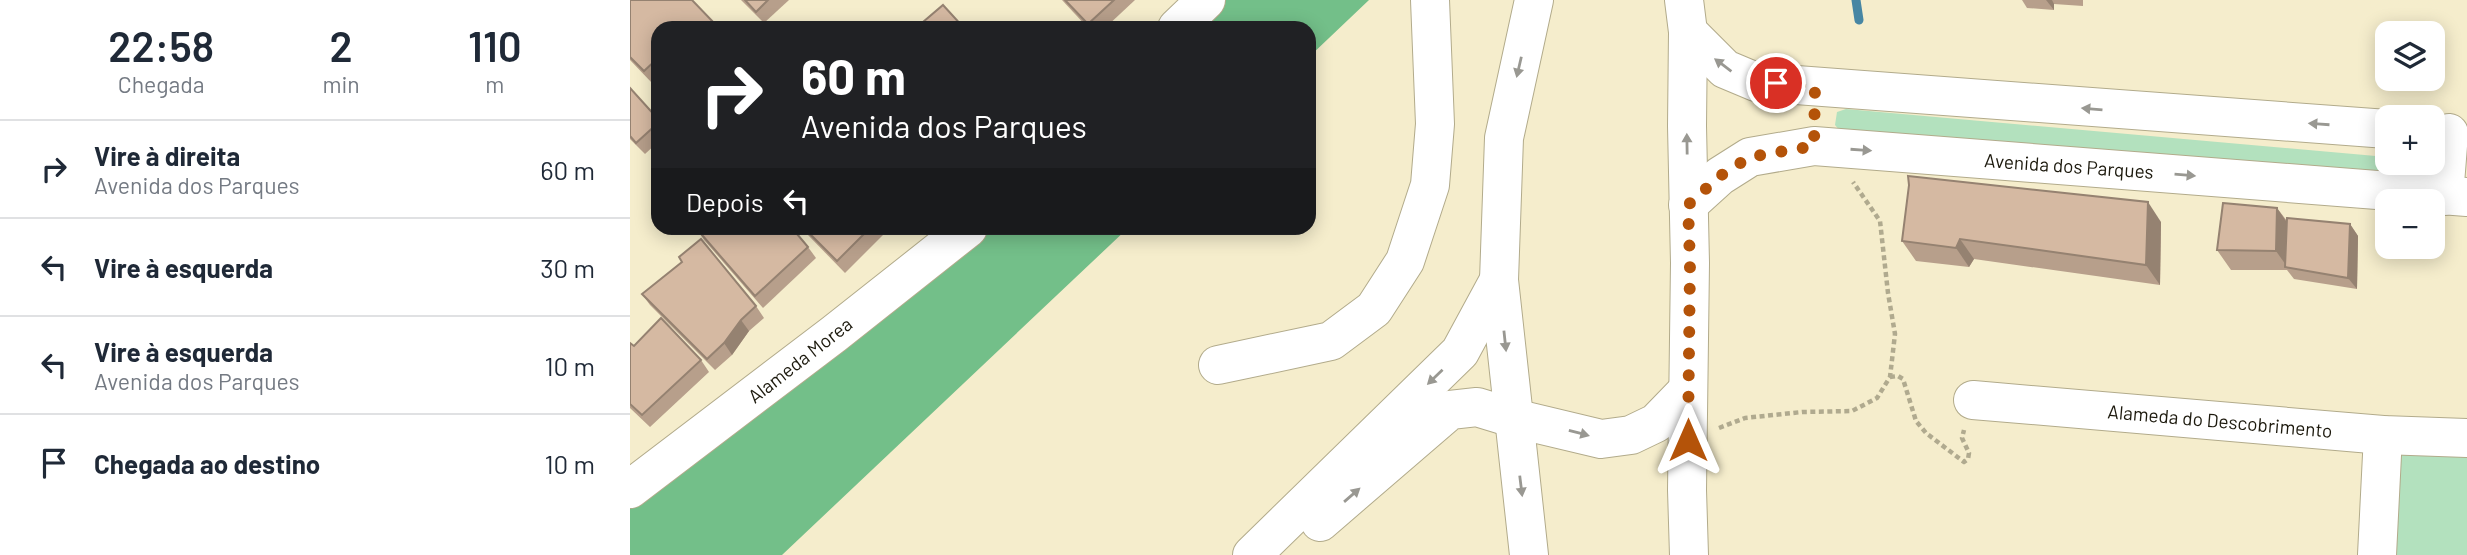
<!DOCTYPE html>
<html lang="pt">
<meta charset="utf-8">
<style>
body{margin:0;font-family:Barlow,sans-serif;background:#f2f2f3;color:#1f2937;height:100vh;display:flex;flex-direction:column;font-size:26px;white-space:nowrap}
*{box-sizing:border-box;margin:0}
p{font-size:23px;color:#747a83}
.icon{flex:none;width:38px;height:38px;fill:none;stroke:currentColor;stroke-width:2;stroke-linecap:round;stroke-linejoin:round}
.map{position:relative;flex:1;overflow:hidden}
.drawer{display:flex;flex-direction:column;background:#fff;width:630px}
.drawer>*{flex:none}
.guide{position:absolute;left:21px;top:21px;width:665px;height:214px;border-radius:21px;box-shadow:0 4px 18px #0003;background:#202124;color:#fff;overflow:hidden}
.controls{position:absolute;left:1745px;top:21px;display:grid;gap:14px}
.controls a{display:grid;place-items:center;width:70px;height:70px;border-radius:14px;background:#fff;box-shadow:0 4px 18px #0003;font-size:35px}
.pin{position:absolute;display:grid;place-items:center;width:60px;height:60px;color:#fff;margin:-30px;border:4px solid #fff;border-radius:50%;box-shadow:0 2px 7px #0007}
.me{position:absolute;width:77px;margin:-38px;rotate:0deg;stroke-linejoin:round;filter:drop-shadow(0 0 5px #0008)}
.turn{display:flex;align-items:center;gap:24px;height:147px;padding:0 35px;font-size:32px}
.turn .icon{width:91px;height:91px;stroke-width:2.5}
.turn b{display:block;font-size:49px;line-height:60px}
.then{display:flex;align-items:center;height:66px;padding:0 35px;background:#0003;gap:14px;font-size:26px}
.eta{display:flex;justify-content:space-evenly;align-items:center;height:119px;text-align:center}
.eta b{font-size:42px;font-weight:600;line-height:49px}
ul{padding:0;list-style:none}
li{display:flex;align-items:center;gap:21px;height:98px;padding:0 35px;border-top:2px solid #e0e1e3}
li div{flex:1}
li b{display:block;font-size:26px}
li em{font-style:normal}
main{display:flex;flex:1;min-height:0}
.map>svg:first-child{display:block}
.green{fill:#b3e1be}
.forest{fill:#73bf89}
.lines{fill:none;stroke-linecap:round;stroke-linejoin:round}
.stream{stroke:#4786a3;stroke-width:9}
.minor-casing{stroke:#b2ab8b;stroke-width:40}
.major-casing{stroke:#b2ab8b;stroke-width:40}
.path{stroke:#b0aa8f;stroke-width:4.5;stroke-dasharray:5 3.5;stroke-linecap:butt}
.minor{stroke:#fff;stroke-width:38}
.major{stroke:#fff;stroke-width:38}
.wall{fill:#b79f8b}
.shaded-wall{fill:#958271}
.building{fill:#d5b9a2;stroke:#958271;stroke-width:2}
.oneway{fill:#999892}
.route{stroke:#b45309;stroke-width:12;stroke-dasharray:0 21.6}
.labels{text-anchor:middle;stroke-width:5;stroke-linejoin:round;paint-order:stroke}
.street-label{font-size:19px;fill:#1c190d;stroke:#fff}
</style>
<main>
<section class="drawer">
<div class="eta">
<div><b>22:58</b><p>Chegada</p></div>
<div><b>2</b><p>min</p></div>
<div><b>110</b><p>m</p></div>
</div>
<ul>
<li><svg class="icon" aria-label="right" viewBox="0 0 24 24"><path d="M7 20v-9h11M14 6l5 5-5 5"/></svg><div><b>Vire à direita</b><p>Avenida dos Parques</p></div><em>60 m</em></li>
<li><svg class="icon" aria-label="left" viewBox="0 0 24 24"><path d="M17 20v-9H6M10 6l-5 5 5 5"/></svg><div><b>Vire à esquerda</b></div><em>30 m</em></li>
<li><svg class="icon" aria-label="left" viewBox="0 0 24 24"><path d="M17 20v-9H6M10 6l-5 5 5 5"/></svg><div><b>Vire à esquerda</b><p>Avenida dos Parques</p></div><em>10 m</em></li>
<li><svg class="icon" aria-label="arrive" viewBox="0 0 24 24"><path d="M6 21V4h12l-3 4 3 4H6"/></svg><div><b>Chegada ao destino</b></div><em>10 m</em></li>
</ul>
</section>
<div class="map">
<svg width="1837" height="555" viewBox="0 0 1837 555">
<rect width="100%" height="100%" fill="#f5edcc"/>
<g class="green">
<path d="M1216 109 1757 157V163H1784L1782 176 1211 132 1205 125 1207 112Z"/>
<path d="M1772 451 1837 454V555H1762Z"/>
</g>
<g class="forest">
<path d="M596 0H739L679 57V28H567Z"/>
<path d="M363 228H498L152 555H0V507L306 276Z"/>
</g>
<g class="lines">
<path class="stream" d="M1226 0 1229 20"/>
<g class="minor-casing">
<g id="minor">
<path d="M547 28 576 0"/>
<path d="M1058 32 1095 69 1126 82 1757 129"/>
<path d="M1814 196 1819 133"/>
<path d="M1058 205 1090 176 1120 157 1184 146 1837 197"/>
<path d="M588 365 701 341 744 309 775 261 800 185 805 124 800 0"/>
<path d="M1343 400 1753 435 1837 438"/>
<path d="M0 489 204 334 338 228"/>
<path d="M690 522 820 410 847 407 883 418"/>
<path d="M622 555 830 352 869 280"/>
<path d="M1747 555 1753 435"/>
</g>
</g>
<g class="major-casing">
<g id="major">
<path d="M1054 0 1058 32 1057 126 1060 263 1057 490 1059 555"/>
<path d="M883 418 971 439 1001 435 1026 423 1058 390"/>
<path d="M899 555 869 280 874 138 904 0"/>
</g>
</g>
<g class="path">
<path d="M1260 377 1268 376 1273 379 1286 421 1296 433 1334 462 1338 459 1339 453 1332 438 1334 430"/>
<path d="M1089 428 1115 418 1172 412 1222 411 1247 398 1260 377 1265 334 1258 293 1250 221 1223 182"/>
</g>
<use href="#minor" class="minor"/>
<use href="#major" class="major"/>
</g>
<g class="wall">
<path d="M0 0 86 25 88 28H28V78L22 83 0 60Z"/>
<path d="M111 0H159L134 23Z"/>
<path d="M432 0H505L475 28H458Z"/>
<path d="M1392 0H1453V6L1424 4V10L1397 8Z"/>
<path d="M0 88 28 119V142L15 154 0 139Z"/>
<path d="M1647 208 1657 221 1720 224 1728 236 1727 289 1664 279 1657 270H1601L1587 250Z"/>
<path d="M1531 222 1530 285 1344 259 1339 267 1286 261 1272 241Z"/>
<path d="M66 228 178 247 186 258 133 308 74 240Z"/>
<path d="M173 228H260L215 273 177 234Z"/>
<path d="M12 294 126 306 134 318 119 331 102 355 85 370 20 305Z"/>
<path d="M0 343 4 346 71 360 79 372 20 427 0 408Z"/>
</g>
<g class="shaded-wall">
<path d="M1416 0H1422L1424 4V10Z"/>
<path d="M1518 202 1531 222 1530 285 1516 265Z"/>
<path d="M1647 208 1660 227 1658 268 1646 251Z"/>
<path d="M1720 224 1728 236 1727 289 1718 278Z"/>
<path d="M1330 239 1344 259 1339 267 1326 248Z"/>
<path d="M111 320 119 331 102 355 94 343Z"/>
</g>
<g class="building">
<path d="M0 0H62L86 25 83 28H28V58L14 71 0 57Z"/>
<path d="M115 0H138L126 12Z"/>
<path d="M435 0H484L458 24Z"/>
<path d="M313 5 334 28H286Z"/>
<path d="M0 88 28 119V123L6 143 0 136Z"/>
<path d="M1278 176 1518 202 1516 265 1330 239 1326 248 1272 241 1279 185Z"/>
<path d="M1593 203 1647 208 1646 251 1587 250Z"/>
<path d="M1657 218 1720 224 1718 278 1655 267Z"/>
<path d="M66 228H162L178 247 125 296Z"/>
<path d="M174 228H240L207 261Z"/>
<path d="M71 239 126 306 111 320 94 343 77 359 12 294 52 262 49 257Z"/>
<path d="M31 318 71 360 12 415 0 404V343L4 346Z"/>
</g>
<defs><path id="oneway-solid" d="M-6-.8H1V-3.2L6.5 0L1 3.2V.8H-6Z" transform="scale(1.75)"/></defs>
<g class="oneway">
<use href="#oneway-solid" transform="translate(1093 65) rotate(-143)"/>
<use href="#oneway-solid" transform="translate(889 67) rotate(103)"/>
<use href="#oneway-solid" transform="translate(1462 109) rotate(-175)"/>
<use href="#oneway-solid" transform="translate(1689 124) rotate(-176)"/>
<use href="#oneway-solid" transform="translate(1057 144) rotate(-91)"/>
<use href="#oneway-solid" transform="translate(1231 150) rotate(4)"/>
<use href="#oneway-solid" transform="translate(1555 175) rotate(5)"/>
<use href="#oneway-solid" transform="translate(875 341) rotate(84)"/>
<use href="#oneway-solid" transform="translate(805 377) rotate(136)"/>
<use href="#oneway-solid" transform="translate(949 433) rotate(15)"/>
<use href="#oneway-solid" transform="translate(891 486) rotate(83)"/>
<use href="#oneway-solid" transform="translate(722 495) rotate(-41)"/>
</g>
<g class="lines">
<path class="route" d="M1058 440 1060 263 1058 205 1090 176 1120 157 1184 146 1185 86 1146 83"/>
</g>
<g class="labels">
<g class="street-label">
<text transform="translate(1439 166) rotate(4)" y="7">Avenida dos Parques</text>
<text transform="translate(170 360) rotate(-38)" y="7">Alameda Morea</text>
<text transform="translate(1590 421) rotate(5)" y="7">Alameda do Descobrimento</text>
</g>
</g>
</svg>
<div class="controls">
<a><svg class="icon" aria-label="layers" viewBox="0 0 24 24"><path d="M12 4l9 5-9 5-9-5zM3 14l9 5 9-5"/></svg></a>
<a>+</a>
<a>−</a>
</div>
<div class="pin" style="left:1146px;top:83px;background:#d93025"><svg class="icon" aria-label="arrive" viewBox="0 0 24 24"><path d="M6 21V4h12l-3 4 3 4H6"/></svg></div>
<svg class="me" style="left:1058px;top:440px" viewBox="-20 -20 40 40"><path d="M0-17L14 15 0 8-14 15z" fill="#b45309" stroke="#fff" stroke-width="4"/></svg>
<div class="guide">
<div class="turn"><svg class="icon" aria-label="right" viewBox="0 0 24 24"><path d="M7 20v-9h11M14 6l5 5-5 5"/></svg><div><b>60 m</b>Avenida dos Parques</div></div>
<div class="then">Depois<svg class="icon" aria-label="left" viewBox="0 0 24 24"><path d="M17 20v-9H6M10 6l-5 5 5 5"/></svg></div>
</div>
</div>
</main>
